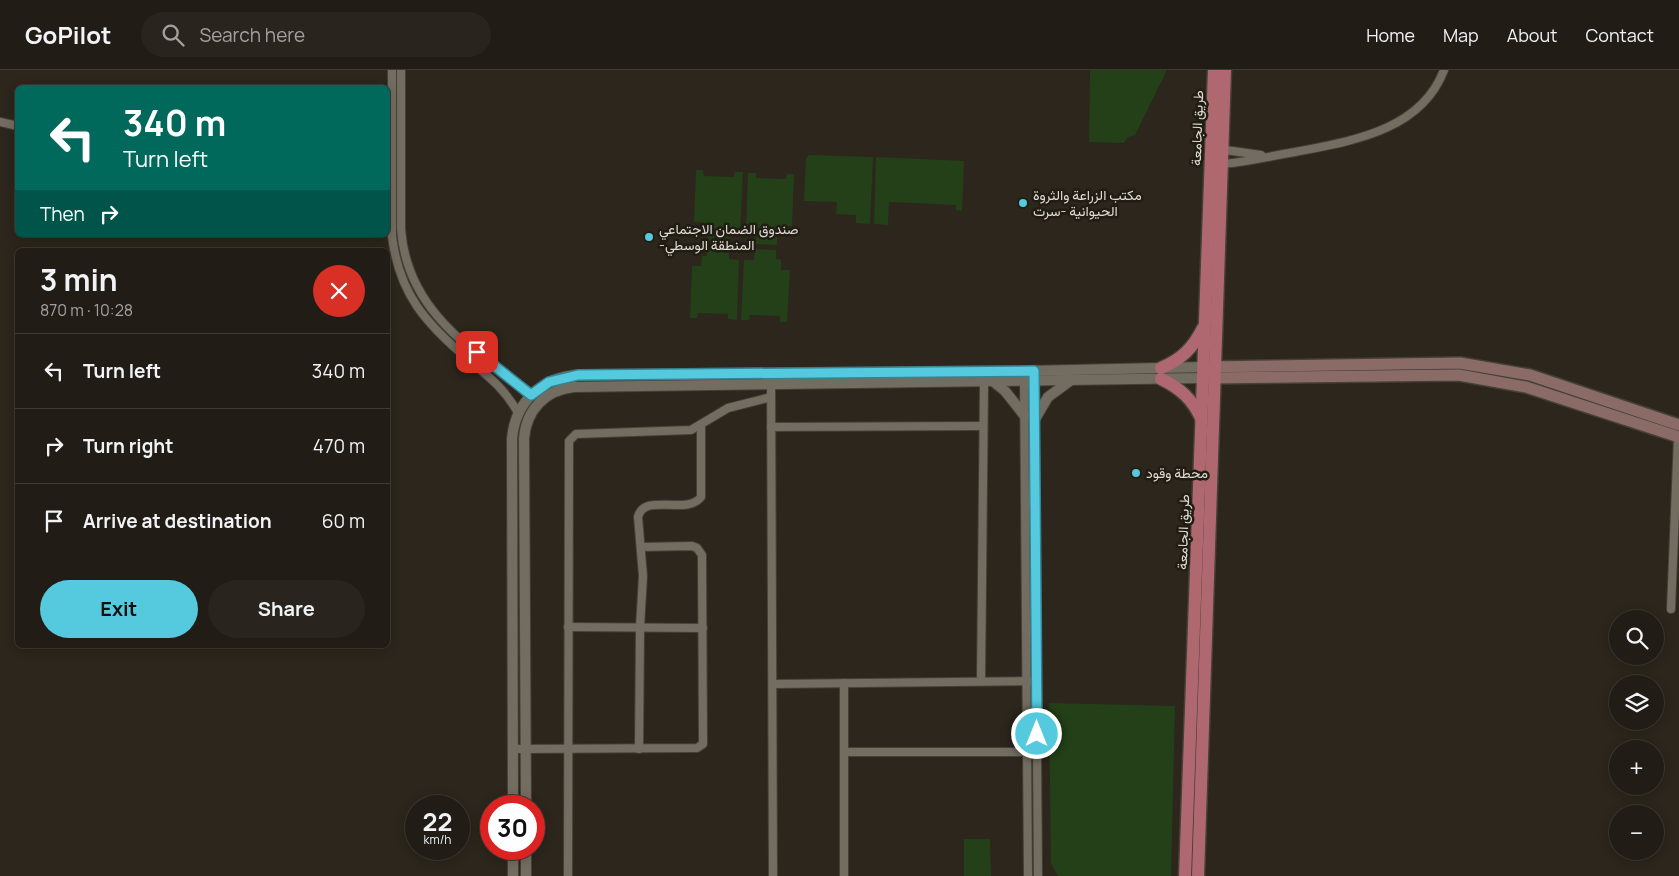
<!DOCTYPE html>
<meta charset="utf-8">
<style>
body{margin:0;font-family:Manrope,Vazirmatn,sans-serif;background:#29251e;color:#f1f3f6;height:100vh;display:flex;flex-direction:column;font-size:19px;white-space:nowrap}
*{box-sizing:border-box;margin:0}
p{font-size:16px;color:#a2a1a0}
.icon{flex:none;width:28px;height:28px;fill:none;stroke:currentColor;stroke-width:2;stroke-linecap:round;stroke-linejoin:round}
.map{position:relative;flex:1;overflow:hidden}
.sheet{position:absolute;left:15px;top:178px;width:375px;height:400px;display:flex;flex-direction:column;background:#211c15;border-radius:8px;box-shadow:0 2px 12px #0003,0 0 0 1px #3e3a34}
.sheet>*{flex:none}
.hud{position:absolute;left:15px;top:15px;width:375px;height:152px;border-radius:8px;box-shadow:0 2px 12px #0003,0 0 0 1px #3e3a34;background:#00695c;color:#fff;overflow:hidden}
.tools{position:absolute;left:1609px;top:540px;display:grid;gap:10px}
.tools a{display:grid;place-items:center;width:55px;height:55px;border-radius:50%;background:#211c15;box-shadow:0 2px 12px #0003,0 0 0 1px #3e3a34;font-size:25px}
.speed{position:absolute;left:405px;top:725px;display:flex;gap:10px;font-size:25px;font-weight:700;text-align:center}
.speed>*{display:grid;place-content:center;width:65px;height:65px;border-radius:50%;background:#211c15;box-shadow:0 2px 12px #0003,0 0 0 1px #3e3a34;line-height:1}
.speed small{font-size:12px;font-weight:400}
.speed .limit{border:8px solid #d22;background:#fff;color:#111}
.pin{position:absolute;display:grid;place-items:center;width:42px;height:42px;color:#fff;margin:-21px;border-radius:10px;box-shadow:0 2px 8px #0006}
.me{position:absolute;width:55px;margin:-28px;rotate:0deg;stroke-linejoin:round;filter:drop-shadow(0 0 4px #0008)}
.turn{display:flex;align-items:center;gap:18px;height:105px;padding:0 25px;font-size:22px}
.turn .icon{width:65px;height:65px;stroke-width:2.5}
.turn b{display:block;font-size:35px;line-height:42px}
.then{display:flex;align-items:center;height:48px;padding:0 25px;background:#0003;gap:10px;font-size:19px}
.round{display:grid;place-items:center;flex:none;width:52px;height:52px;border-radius:26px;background:#29251e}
.summary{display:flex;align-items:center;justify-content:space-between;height:85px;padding:0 25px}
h1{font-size:30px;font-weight:700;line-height:38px}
.action{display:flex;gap:10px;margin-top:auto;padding:10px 25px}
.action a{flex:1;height:58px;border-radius:30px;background:#55cadf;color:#111;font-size:20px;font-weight:700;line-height:58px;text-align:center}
.action a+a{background:#29251e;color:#f1f3f6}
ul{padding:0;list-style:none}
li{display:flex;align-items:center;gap:15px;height:75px;padding:0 25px;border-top:1px solid #3e3a34}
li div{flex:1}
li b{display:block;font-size:19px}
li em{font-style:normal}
header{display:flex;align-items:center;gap:30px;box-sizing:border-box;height:70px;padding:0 25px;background:#211c15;border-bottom:1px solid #3e3a34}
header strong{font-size:24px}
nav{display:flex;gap:28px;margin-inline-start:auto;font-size:18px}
.search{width:350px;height:45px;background:#29251e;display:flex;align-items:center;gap:12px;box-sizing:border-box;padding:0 18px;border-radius:28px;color:#a2a1a0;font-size:19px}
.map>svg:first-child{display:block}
.green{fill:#234018}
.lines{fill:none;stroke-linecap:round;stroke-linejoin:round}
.minor-casing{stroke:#454038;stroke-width:10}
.tertiary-casing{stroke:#454038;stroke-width:12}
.secondary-casing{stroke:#454038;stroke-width:14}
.trunk-casing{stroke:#454038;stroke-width:15}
.minor{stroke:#736d61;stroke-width:8}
.tertiary{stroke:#736d61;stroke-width:10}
.secondary{stroke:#8a6b66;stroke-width:11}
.trunk{stroke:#b06870;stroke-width:12}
.route-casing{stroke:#378391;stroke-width:12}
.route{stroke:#55cadf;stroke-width:9}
.poi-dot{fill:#55cadf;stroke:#221d13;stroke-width:2}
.labels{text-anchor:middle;stroke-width:5;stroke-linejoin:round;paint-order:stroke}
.street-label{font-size:14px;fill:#dfdbd5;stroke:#221d13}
.poi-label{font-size:14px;fill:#dfdbd5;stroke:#221d13;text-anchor:start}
</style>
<header>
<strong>GoPilot</strong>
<div class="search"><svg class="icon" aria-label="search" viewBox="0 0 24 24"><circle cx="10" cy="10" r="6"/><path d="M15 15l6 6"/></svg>Search here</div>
<nav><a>Home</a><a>Map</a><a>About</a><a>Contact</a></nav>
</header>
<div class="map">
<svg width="1679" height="806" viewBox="0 0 1679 806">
<rect width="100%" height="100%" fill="#2c261c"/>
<g class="green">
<path d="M1090 0H1167L1135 65 1128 67 1124 73 1089 72Z"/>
<path d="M809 85 873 87 870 154 856 153V145L836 144 837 132 804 131 806 89Z"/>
<path d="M876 87 964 91 962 141 956 140V135L889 132 888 155 874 154Z"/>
<path d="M696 100H703L704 106 734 107 735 102H743L740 163 730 162 729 173 708 172V163L703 162V152H694Z"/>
<path d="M748 103H756V108L786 109 787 104H794L792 156H783L782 166H777V175L755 174 756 163H746Z"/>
<path d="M707 177 729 178V189L739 190 737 250 728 249V244L698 243 697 248H690L692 196H701L702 186H707Z"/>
<path d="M755 179 776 180V189L781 190V200H790L787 252H780V246L750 245 749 250H741L744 190H754Z"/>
<path d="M1049 633 1175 636 1171 806H1058L1051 793Z"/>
<path d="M964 769H990L991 806H964Z"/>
</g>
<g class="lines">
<g class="minor-casing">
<g id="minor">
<path d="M392 0V166C399 224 426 254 469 290 488 306 506 320 518 343"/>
<path d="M401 0V159C407 241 471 279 531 325"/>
<path d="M0 52 18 56"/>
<path d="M1218 79 1261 85"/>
<path d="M1219 94C1244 93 1270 86 1295 82 1351 71 1421 61 1444 0"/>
<path d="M771 304 773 806"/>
<path d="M1024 306 1028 806"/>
<path d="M1034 306 1038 806"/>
<path d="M771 357 982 356"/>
<path d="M1671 539 1678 367"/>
<path d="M568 557 703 558"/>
<path d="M981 611 984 313"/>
<path d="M844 613V806"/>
<path d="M773 614 1031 611"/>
<path d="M512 679 697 678 703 674 702 485 697 478 692 476 641 477"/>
<path d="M639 679 640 557 643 506 638 447C644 422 687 446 701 427V356"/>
<path d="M844 682H1030"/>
<path d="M568 806 569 371 576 364 691 360 728 338 771 327"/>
</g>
</g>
<g class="tertiary-casing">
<g id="tertiary">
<path d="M994 312 1005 321 1024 345"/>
<path d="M1035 349 1048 327 1070 311"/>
<path d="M513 736 512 369C515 332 542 307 578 305L1024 301 1204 297"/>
<path d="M526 736 524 369C526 340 545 320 574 317L1203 308"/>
<path d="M513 779V806"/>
<path d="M526 779V806"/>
</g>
</g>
<g class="secondary-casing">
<g id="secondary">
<path d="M1207 297 1460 293 1530 305 1679 355"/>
<path d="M1208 308 1459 305 1526 317 1679 367"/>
</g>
</g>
<g class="trunk-casing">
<g id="trunk">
<path d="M1161 298C1182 289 1193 278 1203 258"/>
<path d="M1161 309C1180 318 1192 329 1201 348"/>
<path d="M1185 806 1214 0"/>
<path d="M1198 806 1225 0"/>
</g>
</g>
<use href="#minor" class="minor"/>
<use href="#tertiary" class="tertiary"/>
<use href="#secondary" class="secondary"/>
<use href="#trunk" class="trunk"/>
</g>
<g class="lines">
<g class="route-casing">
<path id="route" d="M477 282 531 325 549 312 578 305 1034 301 1037 664"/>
</g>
<use href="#route" class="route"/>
</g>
<g class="poi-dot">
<circle cx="1023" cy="133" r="5"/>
<circle cx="649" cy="167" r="5"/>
<circle cx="1136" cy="403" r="5"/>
</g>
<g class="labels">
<g class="street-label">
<text transform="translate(1197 58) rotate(-88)" y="5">طريق الجامعة</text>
<text transform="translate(1183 462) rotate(-88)" y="5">طريق الجامعة</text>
</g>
<g class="poi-label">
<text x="1033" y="130">مكتب الزراعة والثروة<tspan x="1033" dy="16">الحيوانية -سرت</tspan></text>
<text x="659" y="164">صندوق الضمان الاجتماعي<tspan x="659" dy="16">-المنطقة الوسطي</tspan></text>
<text x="1146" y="408">محطة وقود</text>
</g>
</g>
</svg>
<div class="tools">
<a><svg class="icon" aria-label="search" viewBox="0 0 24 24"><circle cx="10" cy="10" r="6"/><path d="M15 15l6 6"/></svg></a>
<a><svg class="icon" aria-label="layers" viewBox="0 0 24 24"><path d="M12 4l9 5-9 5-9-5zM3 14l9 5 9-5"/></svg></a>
<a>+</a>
<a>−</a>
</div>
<div class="speed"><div>22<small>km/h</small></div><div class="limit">30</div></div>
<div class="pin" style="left:477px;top:282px;background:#d93025"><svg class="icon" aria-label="arrive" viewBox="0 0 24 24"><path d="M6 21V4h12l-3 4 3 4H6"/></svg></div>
<svg class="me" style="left:1037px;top:664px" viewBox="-20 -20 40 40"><circle r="17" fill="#55cadf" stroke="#fff" stroke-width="3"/><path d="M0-11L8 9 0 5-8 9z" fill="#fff"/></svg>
<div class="hud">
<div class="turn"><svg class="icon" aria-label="left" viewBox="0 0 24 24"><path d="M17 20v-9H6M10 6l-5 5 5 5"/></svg><div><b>340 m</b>Turn left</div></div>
<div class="then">Then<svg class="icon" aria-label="right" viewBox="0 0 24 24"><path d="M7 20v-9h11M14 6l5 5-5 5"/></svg></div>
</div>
<section class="sheet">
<div class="summary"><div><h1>3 min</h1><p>870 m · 10:28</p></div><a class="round" style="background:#d93025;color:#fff"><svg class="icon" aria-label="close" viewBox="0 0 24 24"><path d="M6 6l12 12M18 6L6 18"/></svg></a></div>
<ul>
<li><svg class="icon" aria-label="left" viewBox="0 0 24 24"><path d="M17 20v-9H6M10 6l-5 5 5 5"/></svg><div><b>Turn left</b></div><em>340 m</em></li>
<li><svg class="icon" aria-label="right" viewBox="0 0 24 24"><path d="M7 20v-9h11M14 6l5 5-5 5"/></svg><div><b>Turn right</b></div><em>470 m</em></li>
<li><svg class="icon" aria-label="arrive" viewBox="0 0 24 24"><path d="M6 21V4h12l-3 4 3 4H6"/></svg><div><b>Arrive at destination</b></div><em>60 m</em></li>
</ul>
<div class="action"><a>Exit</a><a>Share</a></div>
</section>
</div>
